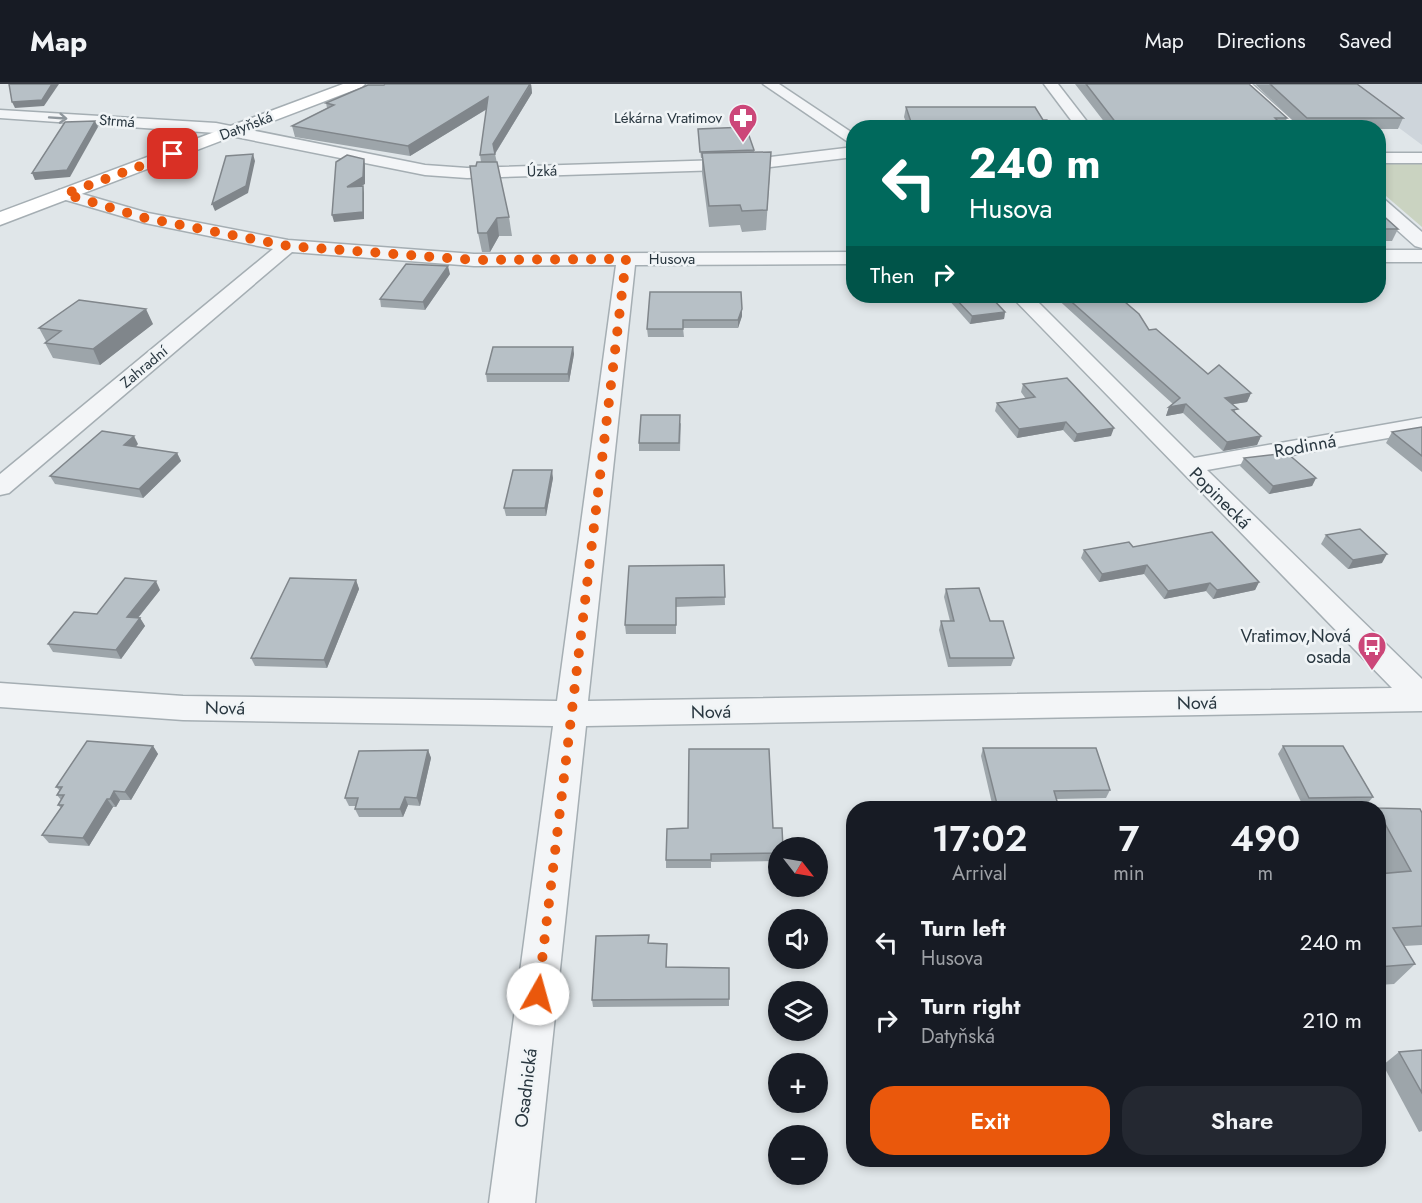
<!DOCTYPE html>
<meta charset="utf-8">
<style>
body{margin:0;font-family:Jost,sans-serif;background:#242831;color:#f1f3f6;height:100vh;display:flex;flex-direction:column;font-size:22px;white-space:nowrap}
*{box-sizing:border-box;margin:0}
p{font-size:20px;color:#9ea1a6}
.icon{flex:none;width:33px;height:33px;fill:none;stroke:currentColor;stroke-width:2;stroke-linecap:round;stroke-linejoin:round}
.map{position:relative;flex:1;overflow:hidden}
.drawer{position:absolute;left:846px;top:717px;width:540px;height:366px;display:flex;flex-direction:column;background:#171b24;border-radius:24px;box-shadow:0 3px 9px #0003}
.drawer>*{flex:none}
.guide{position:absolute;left:846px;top:36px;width:540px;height:183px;border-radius:24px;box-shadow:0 3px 9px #0003;background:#00695c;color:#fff;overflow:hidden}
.needle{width:39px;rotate:121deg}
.controls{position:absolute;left:768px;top:753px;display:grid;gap:12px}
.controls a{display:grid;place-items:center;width:60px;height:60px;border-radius:50%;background:#171b24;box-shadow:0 3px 9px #0003;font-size:30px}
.pin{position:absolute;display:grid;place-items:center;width:51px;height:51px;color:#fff;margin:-26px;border-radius:12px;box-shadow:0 3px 9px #0006}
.me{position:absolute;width:66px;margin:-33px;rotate:7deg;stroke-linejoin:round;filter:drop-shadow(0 0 4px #0008)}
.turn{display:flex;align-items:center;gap:21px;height:126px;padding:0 24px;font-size:27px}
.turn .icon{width:78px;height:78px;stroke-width:2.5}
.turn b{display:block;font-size:42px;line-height:51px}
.then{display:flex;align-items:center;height:57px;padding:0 24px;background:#0003;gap:12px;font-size:22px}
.eta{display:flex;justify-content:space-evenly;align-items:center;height:102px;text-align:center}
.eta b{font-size:36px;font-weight:600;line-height:42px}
.action{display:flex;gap:12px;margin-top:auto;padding:12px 24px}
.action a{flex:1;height:69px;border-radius:24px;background:#ea580c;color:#fff;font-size:24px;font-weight:600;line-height:69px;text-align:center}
.action a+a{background:#242831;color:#f1f3f6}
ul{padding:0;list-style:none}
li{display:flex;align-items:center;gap:18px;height:78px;padding:0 24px}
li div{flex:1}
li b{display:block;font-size:22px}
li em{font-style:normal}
header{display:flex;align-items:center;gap:36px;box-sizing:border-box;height:84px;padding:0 30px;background:#171b24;border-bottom:2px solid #363941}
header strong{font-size:28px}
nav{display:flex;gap:33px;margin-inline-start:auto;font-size:21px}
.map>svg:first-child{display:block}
.built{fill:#ced5db}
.green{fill:#cad3c1}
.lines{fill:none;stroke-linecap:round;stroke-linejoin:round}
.minor-casing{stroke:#a5aeb3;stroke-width:3}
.secondary-casing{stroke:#a5aeb3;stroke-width:3}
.minor{fill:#f3f5f7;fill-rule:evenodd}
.secondary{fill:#fff;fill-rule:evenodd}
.wall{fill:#9da5aa}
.shaded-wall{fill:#80868b}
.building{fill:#b7c0c6;stroke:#80868b;stroke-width:1.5}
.oneway{stroke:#8e969c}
.route{stroke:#ea580c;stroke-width:10;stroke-dasharray:0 18}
.labels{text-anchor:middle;stroke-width:5;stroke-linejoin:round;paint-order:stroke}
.far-poi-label{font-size:15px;fill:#293740;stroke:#f0f4f6;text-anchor:end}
.far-street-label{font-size:15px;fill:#293740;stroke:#f0f4f6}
.street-label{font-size:18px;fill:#293740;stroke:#f0f4f6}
.poi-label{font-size:18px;fill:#293740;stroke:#f0f4f6;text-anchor:end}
</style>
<header>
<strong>Map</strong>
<nav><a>Map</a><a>Directions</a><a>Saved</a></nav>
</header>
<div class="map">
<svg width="1422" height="1119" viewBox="0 0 1422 1119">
<rect width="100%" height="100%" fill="#e0e6e9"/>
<path class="built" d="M1259 0H1422V61L1363 17Z"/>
<path class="green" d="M1379 79H1422V143L1379 106Z"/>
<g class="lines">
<g class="minor-casing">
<g id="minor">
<path d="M763 0H779L854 50V62Z"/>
<path d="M1044 0H1058L1092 44H1077Z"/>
<path d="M1237 0H1252L1301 44H1285Z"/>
<path d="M0 26 216 39 425 81 467 84 754 75 854 63V73L754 85 467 94 425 91 216 49 0 34Z"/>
<rect x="1378" y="69" width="44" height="10"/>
<path d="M65 105 148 129 288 156 474 170 854 168V180L635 181 588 617 1392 604 1011 212H1032L1194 374 1422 334V348L1207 386 1422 595V627L586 642 535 1119H489L553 642 183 636 0 623V599L183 612 557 617 616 181 474 182 292 168 9 409 0 411V390L273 165 145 139 59 114 56 110 59 106Z"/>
<path d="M1378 114 1384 115 1422 148V164L1415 162 1378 129Z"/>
<rect x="1378" y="166" width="44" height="12"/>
</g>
</g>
<g class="secondary-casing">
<path id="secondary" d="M343 0H365L362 3 0 141V128Z"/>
</g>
<use href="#minor" class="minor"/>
<use href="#secondary" class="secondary"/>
</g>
<g class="wall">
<path d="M531 0 532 9 495 70 509 133 512 152H499L490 168H482L478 149 476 82 481 78 480 71 487 25 410 72 295 53 292 42 327 24 326 19 384 1Z"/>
<path d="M1075 0H1249L1287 34 1284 42 1285 44H1109Z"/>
<path d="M1255 0H1357L1403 34 1398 45H1378V44H1301Z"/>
<path d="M906 23 1043 36 1052 44H908L904 33Z"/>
<path d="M698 45 754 66V68L770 87 766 146 742 148 740 141 709 143 702 89V74H701Z"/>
<path d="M1378 127 1398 145 1392 157H1378Z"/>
<path d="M450 190 425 226 381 223 380 215Z"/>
<path d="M650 208 742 225V232L738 244H683L684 253H648L647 245Z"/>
<path d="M949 212H990L1005 228 1004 235 970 240 948 215Z"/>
<path d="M1054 212H1118L1149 246 1208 290 1251 309 1247 318 1233 320 1236 330 1261 352 1257 361 1223 367 1183 329 1166 332 1169 323 1173 320Z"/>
<path d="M1275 212H1344L1343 214H1277Z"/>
<path d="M153 240 100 281 53 274 45 259 46 257 39 244Z"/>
<path d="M573 263 574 270 569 298H487L486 290Z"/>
<path d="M1023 300 1111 352 1074 358 1063 346 1017 354 995 327 997 319 1026 315 1021 308Z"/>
<path d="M681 339 680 367H639V359Z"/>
<path d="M1422 343V388L1386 359 1392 348Z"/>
<path d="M138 360 136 363 177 369 181 377 143 414 55 400 50 392Z"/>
<path d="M1244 374 1316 394 1312 402 1269 410 1240 382Z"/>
<path d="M553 394 546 432H506L504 424Z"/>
<path d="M1326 451 1382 479 1348 485 1321 460Z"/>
<path d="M1133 463 1259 498 1255 506 1213 515 1206 507 1164 515 1144 490 1099 498 1081 474 1084 466Z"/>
<path d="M724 481 725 521 676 523V550H626L625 541Z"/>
<path d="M356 496 359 505 327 584 255 582 251 574Z"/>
<path d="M946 505 990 537 1014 574 1011 582 948 583 939 546 941 537H950L944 513Z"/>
<path d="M160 506 138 534H140L145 542 121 575 53 568 48 560 97 530Z"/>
<path d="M153 662 158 670 131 716H120L116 723H113L89 762 49 759 42 751 61 724 58 721 61 716 57 711 60 707 56 703Z"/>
<path d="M1283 662 1373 713 1366 721 1303 722 1278 670Z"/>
<path d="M983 664 1110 706 1106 714 1056 715 1059 724H993L981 672Z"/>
<path d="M428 666 431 674 420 722 408 721 403 733H359L355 725 356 722H349L345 714Z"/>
<path d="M1377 724 1422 729V861L1404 862 1415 880 1394 900 1378 901V790L1381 789 1378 785V724Z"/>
<path d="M773 744 778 764V777L711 778V784H666V776Z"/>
<path d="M649 859 667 860V883L729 884V922L593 923 592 916Z"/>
<path d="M1422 966V1047L1419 1048 1383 981 1399 968Z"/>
</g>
<g class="shaded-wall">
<path d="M52 0H59L44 22 15 24 12 18Z"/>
<path d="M531 0 532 9 494 71 493 60Z"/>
<path d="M488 13 490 23 410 72 408 62Z"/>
<path d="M95 37 98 43 70 93 35 96 32 89Z"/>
<path d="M253 70 255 77 248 109 215 127 212 120Z"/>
<path d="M364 75 365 81V100L348 110 347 103Z"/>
<path d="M363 102 364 109V135L334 138 332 131Z"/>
<path d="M497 134 499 152 490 168 487 149Z"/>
<path d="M448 182 450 190 425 226 423 218Z"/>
<path d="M146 225 153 240 100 281 93 265Z"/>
<path d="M742 225V232L738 244V236Z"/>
<path d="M1005 228 1004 235 970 240 972 232Z"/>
<path d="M573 263 574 270 569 298 568 290Z"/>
<path d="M1251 309 1247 318 1221 322 1225 314Z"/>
<path d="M1186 320 1183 329 1166 332 1169 323Z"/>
<path d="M1066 338 1063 346 1017 354 1019 345Z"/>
<path d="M1114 344 1111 352 1074 358 1077 350Z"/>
<path d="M134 352 138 360 128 369 124 361Z"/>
<path d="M1261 352 1257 361 1223 367 1227 358Z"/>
<path d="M177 369 181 377 143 414 139 405Z"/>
<path d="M552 386 553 394 546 432 545 424Z"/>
<path d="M1316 394 1312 402 1269 410 1273 402Z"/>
<path d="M1387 470 1382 479 1348 485 1353 476Z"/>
<path d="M1147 481 1144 490 1099 498 1102 490Z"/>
<path d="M356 496 359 505 327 584 324 576Z"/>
<path d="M156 497 160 506 132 541 127 533Z"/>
<path d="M1259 498 1255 506 1213 515 1217 506Z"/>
<path d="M1210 499 1206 507 1164 515 1168 507Z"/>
<path d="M140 534 145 542 121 575 116 566Z"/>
<path d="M153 662 158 670 131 716 125 708Z"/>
<path d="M428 666 431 674 420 722 417 714Z"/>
<path d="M114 707 120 716 116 723 110 715Z"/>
<path d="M405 713 408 721 403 733 400 725Z"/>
<path d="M107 715 113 723 89 762 83 754Z"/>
</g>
<g class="building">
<path d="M9 0H52L42 16 12 18Z"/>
<path d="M385 0H530L493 60 495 70 480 71 488 13 408 62 292 42 334 21 326 19 368 1H384Z"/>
<path d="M1086 0H1249L1287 34H1275L1285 44H1120Z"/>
<path d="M1270 0H1357L1403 34H1307Z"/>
<path d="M906 23H1035L1043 36H1047L1052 44H913Z"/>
<path d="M95 37 67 86 32 89 65 38Z"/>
<path d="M746 43 754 66 700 68 698 45Z"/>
<path d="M771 68 767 126 742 127 740 121 709 122 702 69Z"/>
<path d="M253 70 246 102 212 120 226 72Z"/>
<path d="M347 71 364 75 363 93 347 103 363 102V128L332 131 336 78Z"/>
<path d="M477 78H497L509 133 497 134 487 149H478L470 82H476Z"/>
<path d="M1378 127 1398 145H1378Z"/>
<path d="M406 180 448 182 423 218 380 215Z"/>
<path d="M650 208H741L742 225 738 236H683V245H647Z"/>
<path d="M953 212H990L1005 228 972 232Z"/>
<path d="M1065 212H1118L1139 230 1149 246 1156 245 1208 290 1219 281 1251 309 1225 314 1238 325 1232 326 1261 352 1227 358 1186 320 1169 323 1180 314Z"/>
<path d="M79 216 146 225 93 265 45 259 61 247 39 244Z"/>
<path d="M493 263H573L568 290H486Z"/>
<path d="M1067 294 1114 344 1077 350 1066 338 1019 345 997 319 1035 313 1023 300Z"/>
<path d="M641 331H680L679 359H639Z"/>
<path d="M1422 343V372L1392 348Z"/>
<path d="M102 347 134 352 124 361 177 369 139 405 50 392Z"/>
<path d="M1287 369 1316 394 1273 402 1244 374Z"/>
<path d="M513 386H552L545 424H504Z"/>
<path d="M1360 445 1387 470 1353 476 1326 451Z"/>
<path d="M1212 448 1259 498 1217 506 1210 499 1168 507 1147 481 1102 490 1084 466 1129 458 1133 463Z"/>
<path d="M724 481 725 513 676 514V541H625L629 482Z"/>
<path d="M125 494 156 497 127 533 140 534 116 566 48 560 74 528 97 530Z"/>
<path d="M290 494 356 496 324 576 251 574Z"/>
<path d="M979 504 990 537H1003L1014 574H950L941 537H954L946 505Z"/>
<path d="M87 657 153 662 125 708 114 707 110 715H107L83 754 42 751 63 721H58L64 711H57L62 703H56Z"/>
<path d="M1283 662H1343L1373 713 1309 714Z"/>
<path d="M983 664H1096L1110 706 1054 707 1059 724H998Z"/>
<path d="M689 665H769L773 744H782L783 764H778V769L711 770V776H666L667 745 688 744Z"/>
<path d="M428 666 417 714 405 713 400 725H355L358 714H345L359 667Z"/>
<path d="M1377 724 1420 725 1422 729V842L1393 844 1415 880 1378 883V790L1411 787 1378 727V724Z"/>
<path d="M649 851 648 859 667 860 666 883 729 884V915L592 916 596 852Z"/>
<path d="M1422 966V1009L1399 968Z"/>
</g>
<defs><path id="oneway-shaft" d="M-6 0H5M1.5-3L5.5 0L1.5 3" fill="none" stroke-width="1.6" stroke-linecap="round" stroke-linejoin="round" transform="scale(1.5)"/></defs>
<use class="oneway" href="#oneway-shaft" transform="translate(58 34) rotate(4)"/>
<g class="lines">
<path class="route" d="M173 70 65 110 145 134 288 162 474 176 626 175 538 910"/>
</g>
<defs>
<g id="pharmacy-pin" transform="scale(1.5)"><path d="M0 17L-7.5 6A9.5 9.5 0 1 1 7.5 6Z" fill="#cc4779" stroke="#f0f4f6"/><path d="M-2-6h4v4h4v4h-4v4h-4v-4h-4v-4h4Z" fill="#fff"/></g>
<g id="bus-pin" transform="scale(1.5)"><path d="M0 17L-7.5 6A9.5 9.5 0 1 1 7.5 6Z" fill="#cc4779" stroke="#f0f4f6"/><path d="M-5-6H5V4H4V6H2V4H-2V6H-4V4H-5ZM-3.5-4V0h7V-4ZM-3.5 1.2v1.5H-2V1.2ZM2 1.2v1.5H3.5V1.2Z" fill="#fff"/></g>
</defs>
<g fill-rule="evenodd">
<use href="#pharmacy-pin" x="743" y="34"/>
<use href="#bus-pin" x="1372" y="562"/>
</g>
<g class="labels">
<g class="far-poi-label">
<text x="722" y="39">Lékárna Vratimov</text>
</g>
<g class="far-street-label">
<text transform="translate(117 37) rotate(4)" y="5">Strmá</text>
<text transform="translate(246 42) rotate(-21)" y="5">Datyňská</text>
<text transform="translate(542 87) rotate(-2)" y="5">Úzká</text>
<text x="672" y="180">Husova</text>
<text transform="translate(144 283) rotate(-40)" y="5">Zahradní</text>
</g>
<g class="street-label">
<text transform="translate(1305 362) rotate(-10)" y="6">Rodinná</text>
<text transform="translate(1220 414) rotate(45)" y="6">Popinecká</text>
<text transform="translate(1197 619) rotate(-1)" y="6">Nová</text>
<text transform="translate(225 624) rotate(1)" y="6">Nová</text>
<text transform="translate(711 628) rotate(-1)" y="6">Nová</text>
<text transform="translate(526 1004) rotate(-83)" y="6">Osadnická</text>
</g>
<g class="poi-label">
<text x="1351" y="558">Vratimov,Nová<tspan x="1351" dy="21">osada</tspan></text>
</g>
</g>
</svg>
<div class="controls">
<a><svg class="needle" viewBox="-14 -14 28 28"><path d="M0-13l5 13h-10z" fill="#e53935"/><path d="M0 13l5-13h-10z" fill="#9ea1a6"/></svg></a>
<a><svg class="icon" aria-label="sound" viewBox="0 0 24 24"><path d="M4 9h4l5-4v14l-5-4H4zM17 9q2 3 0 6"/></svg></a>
<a><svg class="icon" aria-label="layers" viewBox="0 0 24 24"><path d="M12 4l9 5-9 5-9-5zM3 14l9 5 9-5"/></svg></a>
<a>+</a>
<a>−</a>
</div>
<div class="pin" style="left:173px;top:70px;background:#d93025"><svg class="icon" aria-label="arrive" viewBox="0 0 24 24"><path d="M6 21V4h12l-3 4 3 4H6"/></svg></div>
<svg class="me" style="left:538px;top:910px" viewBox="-20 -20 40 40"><circle r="19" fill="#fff"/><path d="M0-13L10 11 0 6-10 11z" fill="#ea580c"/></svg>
<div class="guide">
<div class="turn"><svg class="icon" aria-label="left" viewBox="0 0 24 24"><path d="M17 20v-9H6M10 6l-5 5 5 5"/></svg><div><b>240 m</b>Husova</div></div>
<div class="then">Then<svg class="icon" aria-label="right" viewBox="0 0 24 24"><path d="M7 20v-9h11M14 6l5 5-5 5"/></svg></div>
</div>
<section class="drawer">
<div class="eta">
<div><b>17:02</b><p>Arrival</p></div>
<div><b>7</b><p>min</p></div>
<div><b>490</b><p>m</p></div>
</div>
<ul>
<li><svg class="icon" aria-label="left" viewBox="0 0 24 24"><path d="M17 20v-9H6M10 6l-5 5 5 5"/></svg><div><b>Turn left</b><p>Husova</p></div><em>240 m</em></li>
<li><svg class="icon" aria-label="right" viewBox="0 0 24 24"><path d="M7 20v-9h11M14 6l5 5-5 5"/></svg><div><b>Turn right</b><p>Datyňská</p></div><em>210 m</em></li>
</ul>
<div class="action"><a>Exit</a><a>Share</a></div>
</section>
</div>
